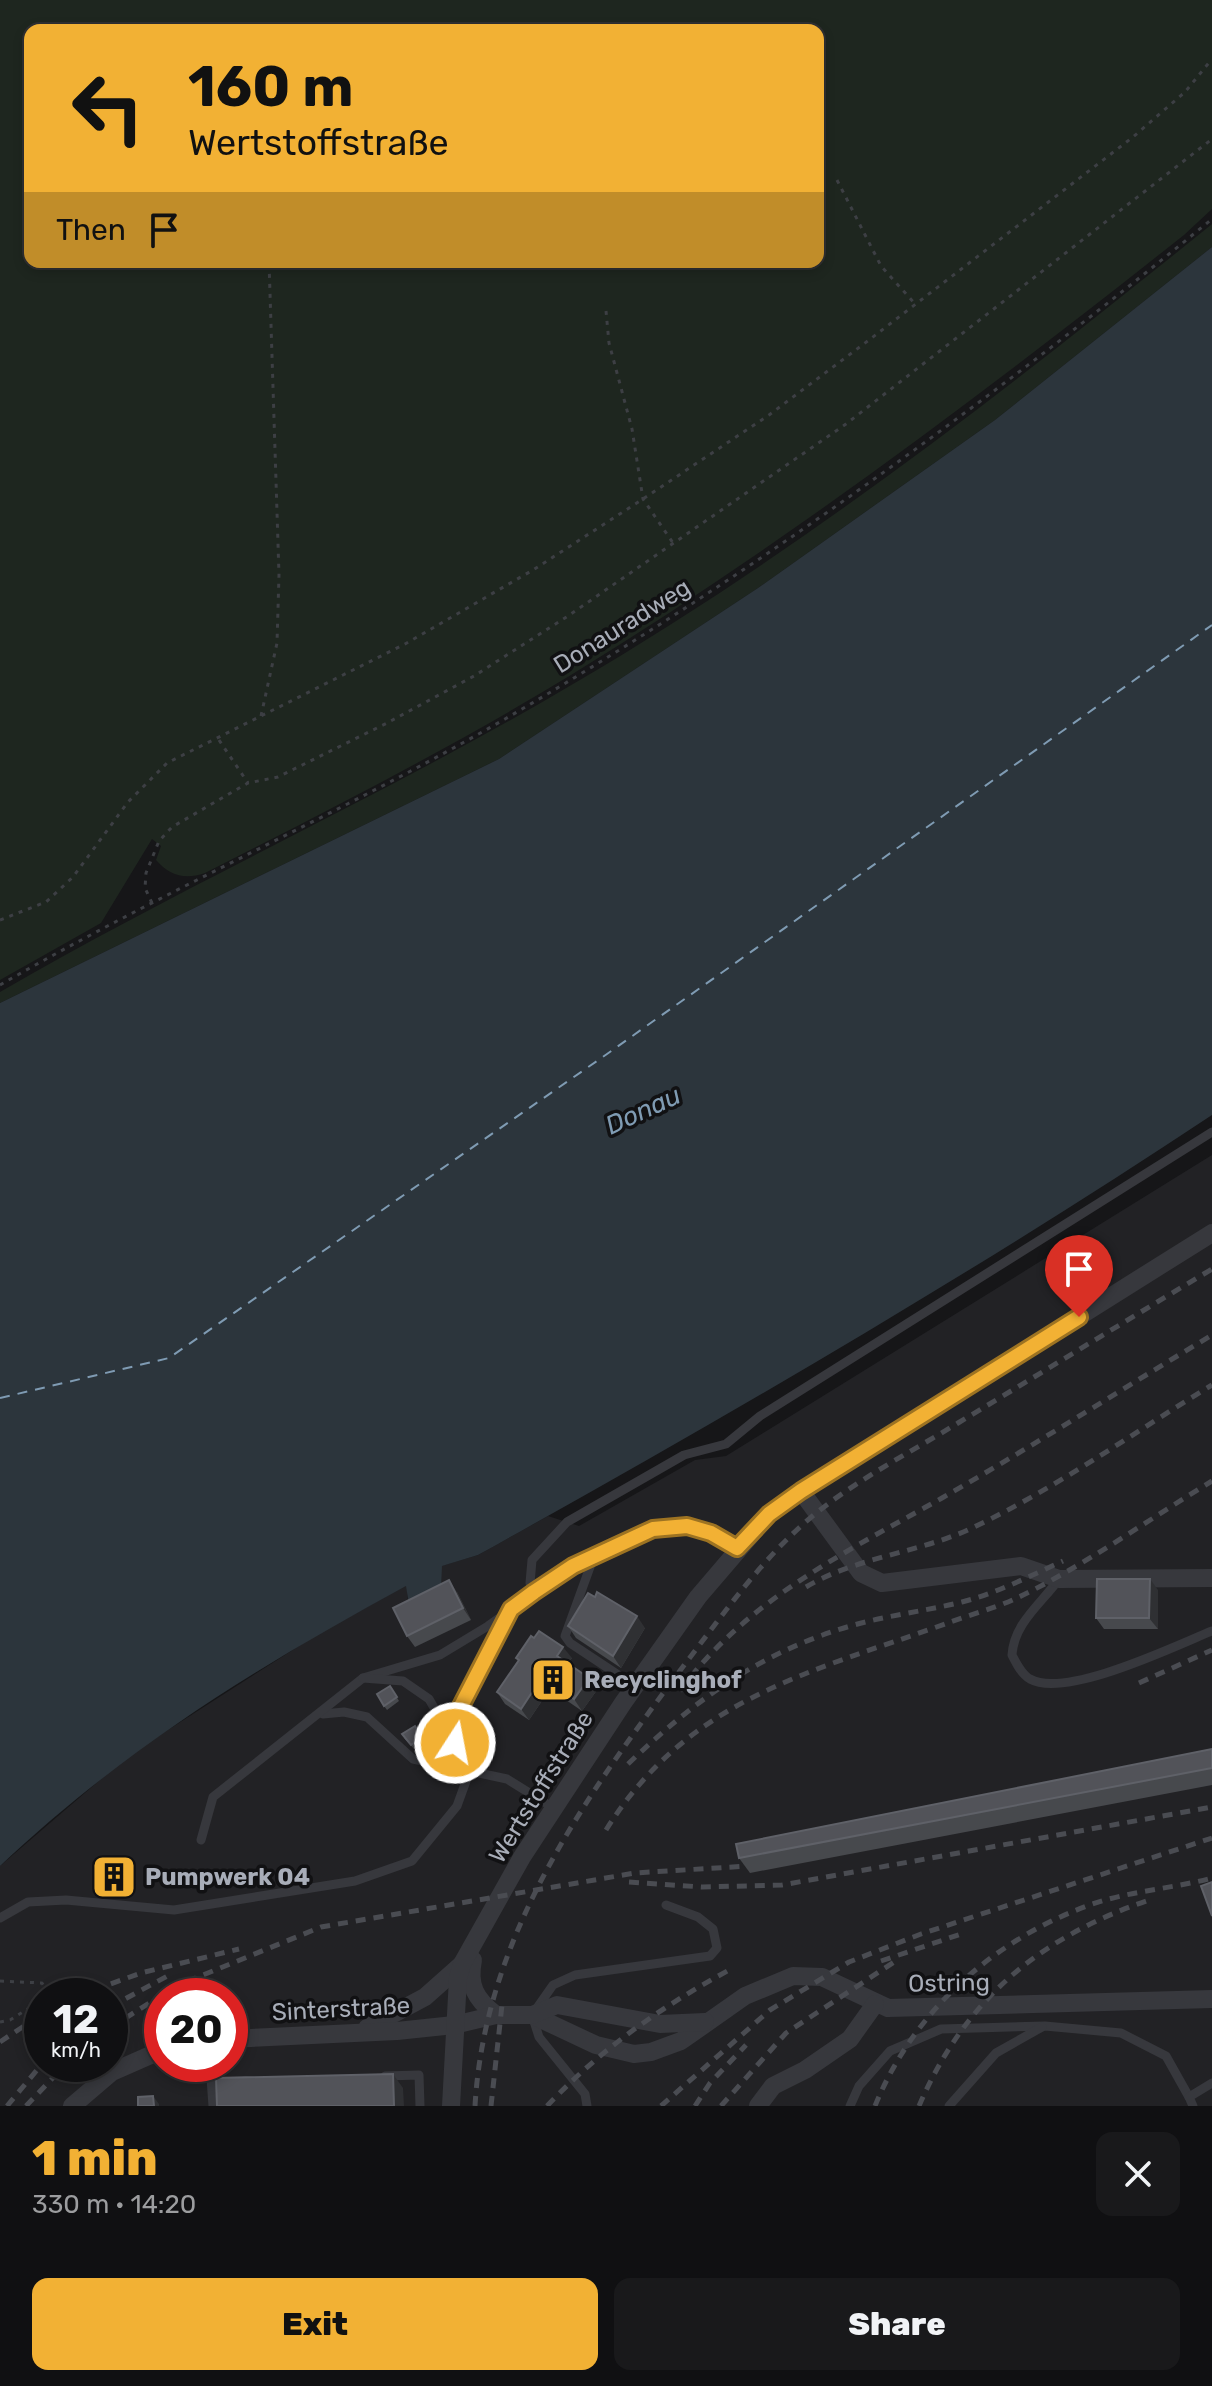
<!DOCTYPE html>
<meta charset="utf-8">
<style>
body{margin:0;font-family:Rubik,sans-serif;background:#19191b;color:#f1f3f6;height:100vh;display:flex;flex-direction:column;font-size:30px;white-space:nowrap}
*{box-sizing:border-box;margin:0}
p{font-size:26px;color:#9c9d9f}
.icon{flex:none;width:44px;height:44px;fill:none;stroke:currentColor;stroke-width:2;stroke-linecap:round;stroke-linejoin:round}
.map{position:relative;height:2106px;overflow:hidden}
.side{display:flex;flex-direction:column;background:#101012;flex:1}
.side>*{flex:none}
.hud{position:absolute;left:24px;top:24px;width:800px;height:244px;border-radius:16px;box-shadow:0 4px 12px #0003,0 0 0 2px #303032;background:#f2b134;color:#111;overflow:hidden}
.speed{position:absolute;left:24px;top:1978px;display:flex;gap:16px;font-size:40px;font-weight:700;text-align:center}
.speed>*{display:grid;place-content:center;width:104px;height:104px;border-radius:50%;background:#101012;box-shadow:0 4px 12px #0003,0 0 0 2px #303032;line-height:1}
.speed small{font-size:20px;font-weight:400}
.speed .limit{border:12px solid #d22;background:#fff;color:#111}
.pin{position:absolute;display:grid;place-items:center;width:68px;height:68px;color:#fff;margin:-82px -34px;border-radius:50% 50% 50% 0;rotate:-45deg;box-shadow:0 0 8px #0007}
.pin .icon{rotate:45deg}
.me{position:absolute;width:88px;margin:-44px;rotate:11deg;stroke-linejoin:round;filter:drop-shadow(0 0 6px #0008)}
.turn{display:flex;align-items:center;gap:28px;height:168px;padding:0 32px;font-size:36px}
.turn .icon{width:104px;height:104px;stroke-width:2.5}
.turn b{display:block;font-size:56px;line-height:68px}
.then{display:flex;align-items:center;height:76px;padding:0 32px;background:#0003;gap:16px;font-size:30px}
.round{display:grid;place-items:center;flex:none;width:84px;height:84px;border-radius:16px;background:#19191b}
.head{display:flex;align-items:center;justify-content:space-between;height:136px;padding:0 32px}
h1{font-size:48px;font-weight:800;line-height:60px;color:#f2b134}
.primary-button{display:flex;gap:16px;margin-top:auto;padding:16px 32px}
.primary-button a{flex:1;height:92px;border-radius:16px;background:#f2b134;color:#111;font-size:32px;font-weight:800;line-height:92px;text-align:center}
.primary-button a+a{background:#19191b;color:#f1f3f6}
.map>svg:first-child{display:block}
.built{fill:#222225;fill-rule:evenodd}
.green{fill:#1e261f;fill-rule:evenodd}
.water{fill:#2c353c}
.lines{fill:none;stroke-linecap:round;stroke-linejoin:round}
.ferry{stroke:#7f9bb3;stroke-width:2;stroke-dasharray:10 8;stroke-linecap:butt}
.path{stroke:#3d3f44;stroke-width:3;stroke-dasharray:4 6;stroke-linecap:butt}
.service{stroke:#37383d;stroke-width:9}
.minor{stroke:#37383d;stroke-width:18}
.rail{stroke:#4a4c52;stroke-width:5;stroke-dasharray:10 8;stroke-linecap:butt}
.wall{fill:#47494d}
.shaded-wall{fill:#2f3033}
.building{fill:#525359;stroke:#5f6168;stroke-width:2}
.route-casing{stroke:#9d7322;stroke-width:20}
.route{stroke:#f2b134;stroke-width:14}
.labels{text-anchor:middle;stroke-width:7;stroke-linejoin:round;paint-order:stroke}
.street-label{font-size:24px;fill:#a8adb8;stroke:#111113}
.poi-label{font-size:24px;font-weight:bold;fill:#a8adb8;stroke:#111113;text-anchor:start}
.water-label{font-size:26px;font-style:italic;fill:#7f9bb3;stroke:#111113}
</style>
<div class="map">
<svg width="1212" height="2106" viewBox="0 0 1212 2106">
<rect width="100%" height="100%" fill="#161618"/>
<path class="built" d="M1212 1155V2106H0V1866L129 1755 313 1637 407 1585 408 1604 441 1566 478 1555 548 1516 579 1526 695 1460 726 1456ZM42 1996H110V2064H42ZM162 1996H230V2064H162Z"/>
<g class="green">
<path d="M0 0H1212V209L1184 235C987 391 786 543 571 675 453 747 329 810 205 873 185 880 170 876 156 860L161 846 152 839 101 923 0 980ZM30 30H818V262H30Z"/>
<path d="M1212 224V247L995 420 758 588 499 759 0 1003V992C187 883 386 795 573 684 799 552 1008 389 1212 224Z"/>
</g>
<path class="water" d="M1212 247V1115C974 1273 728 1416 478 1555L442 1566 441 1587 409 1605 406 1586C257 1667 124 1749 0 1866V1003L499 759 758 588 995 420Z"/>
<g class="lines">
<path class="ferry" d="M0 1398 169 1358 607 1054 1212 625"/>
<g class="path">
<path d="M837 180 881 266 916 305"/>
<path d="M606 311 609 343 632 429 643 499 673 543"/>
<path d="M261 716 277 643 279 575 269 262"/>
<path d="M219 740 248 783"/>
<path d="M152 903 145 888 146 873 159 841 172 827 248 783 278 777 387 723 474 676 568 616 846 424 1212 139"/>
<path d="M0 920 46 902 73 877 128 802 167 763 405 644 533 570 643 499 769 415 869 340 1133 137 1185 92 1212 59"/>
<path d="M0 985C165 890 340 814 505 719 754 574 989 402 1212 219"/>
<path d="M0 1981 42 1983 47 1991 45 1996"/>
<path d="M0 2022 10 2020 42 2000"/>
</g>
<g class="service">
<path d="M594 1556 565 1636 570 1643 635 1686"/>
<path d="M1059 1579C1041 1604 1014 1623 1012 1655 1016 1663 1022 1675 1030 1679 1066 1699 1175 1646 1212 1631"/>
<path d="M534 1592 530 1583 532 1560 567 1522 684 1455 726 1444 760 1416 1212 1132"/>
<path d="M323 1714 344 1712 367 1717 413 1759 507 1779 552 1807"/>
<path d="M455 1743 461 1706 511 1611"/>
<path d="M201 1840 213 1797 363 1678 440 1655 488 1626 573 1566 653 1529 687 1526 711 1533 737 1548"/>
<path d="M0 1918 28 1902 66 1900 174 1910 355 1881 412 1861 457 1806 470 1770 429 1699 403 1681 363 1678"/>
<path d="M210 2064 213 2106"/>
<path d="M385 2076 419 2075 420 2106"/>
<path d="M587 2106 585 2094 539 2037 532 2015 553 1985 575 1975 710 1956 717 1948 713 1929 698 1917 666 1905"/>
<path d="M850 2106 859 2086 890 2051 941 2029 1045 2026 1121 2033 1166 2056 1189 2097"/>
<path d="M949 2106 996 2053 1042 2027"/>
<path d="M1193 2106 1189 2097 1212 2083"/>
</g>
<g class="minor">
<path d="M801 1491 861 1573 882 1583 1021 1566 1059 1579 1212 1578"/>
<path d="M473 1960C468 1985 475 1999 496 2015"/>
<path d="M532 2015 596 2045 634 2054 651 2052 681 2041 745 1996 793 1976 822 1977 888 2008 1212 1999"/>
<path d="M367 2028 425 1997 461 1965"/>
<path d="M230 2039 397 2031 454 2025 496 2015H532L557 2005 660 2024 705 2022"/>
<path d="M72 2106 112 2072 162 2050"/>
<path d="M451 2106 458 1978 462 1964 522 1857 623 1703 698 1597 769 1514 801 1491 1212 1233"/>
<path d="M758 2106 773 2086 805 2070 850 2039 875 2004"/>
</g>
<g class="rail">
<path d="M806 1587C856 1557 919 1553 972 1528 1055 1489 1133 1433 1212 1385"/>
<path d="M1139 1683 1212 1650"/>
<path d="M680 1691C746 1600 846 1552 942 1498 1033 1446 1122 1389 1212 1335"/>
<path d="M628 1764C696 1699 762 1651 854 1625 889 1615 926 1611 962 1602 997 1593 1030 1576 1063 1561"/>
<path d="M606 1830C688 1699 808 1673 945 1624 969 1615 996 1608 1019 1597 1082 1567 1151 1518 1212 1481"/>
<path d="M629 1882 702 1887 782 1885 1212 1807"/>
<path d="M881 1961 961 1934"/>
<path d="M77 1996 141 1973 239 1949"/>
<path d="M110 2007 173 1973"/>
<path d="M110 2028 176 1986 321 1927 635 1873 748 1866"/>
<path d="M0 2042 42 2014"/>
<path d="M7 2106 42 2064"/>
<path d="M26 2106 66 2064"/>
<path d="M475 2106C485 1933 588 1793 688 1660 727 1609 765 1555 815 1514 858 1479 911 1452 958 1423 1043 1372 1127 1320 1212 1269"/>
<path d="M491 2106 502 2005"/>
<path d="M547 2106C601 2049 662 2006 731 1969"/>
<path d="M661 2106 770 2010 849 1962 921 1934 1212 1838"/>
<path d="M695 2106 710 2083 746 2045"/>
<path d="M721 2106 786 2033 894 1962"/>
<path d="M875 2106C913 2012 992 1941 1087 1906 1127 1891 1171 1889 1212 1878"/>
<path d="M919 2106C965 1999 1040 1937 1149 1900"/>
</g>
</g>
<g class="wall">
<path d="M1158 1590V1629H1104L1096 1618Z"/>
<path d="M457 1592 471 1620 415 1647 407 1636Z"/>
<path d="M568 1626 645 1628 621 1668 576 1638Z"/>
<path d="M516 1658H572L568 1663 597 1690 582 1711 550 1689 529 1720 505 1704 497 1692 518 1661Z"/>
<path d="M390 1686 399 1701 387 1710 384 1706Z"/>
<path d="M415 1726 425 1741 414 1749 404 1738Z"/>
<path d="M1212 1749V1785L750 1873 739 1858Z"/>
<path d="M113 1864 123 1879 112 1887 101 1872Z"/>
</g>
<g class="shaded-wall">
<path d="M1150 1579 1158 1590V1629L1149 1618Z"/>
<path d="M449 1580 457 1592 471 1620 463 1608Z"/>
<path d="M637 1616 645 1628 621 1668 613 1656Z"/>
<path d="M563 1647 572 1658 565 1667 557 1656Z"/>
<path d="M542 1677 550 1689 529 1720 521 1709Z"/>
<path d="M589 1678 597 1690 582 1711 574 1699Z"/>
<path d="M393 2074 403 2088 404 2106H394Z"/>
<path d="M153 2096 159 2104V2106H154Z"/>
</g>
<g class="building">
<path d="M1097 1579H1150L1149 1618H1096Z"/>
<path d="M449 1580 463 1608 407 1636 393 1608Z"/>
<path d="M597 1592 637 1616 613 1656 568 1626 588 1593 595 1597Z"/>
<path d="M539 1631 563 1647 557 1656 589 1678 574 1699 542 1677 521 1709 497 1692 519 1660 516 1658 531 1636 534 1638Z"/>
<path d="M390 1686 397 1697 384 1706 377 1694Z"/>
<path d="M415 1726 422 1737 411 1745 402 1734Z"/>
<path d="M1212 1749V1768L739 1858 736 1844Z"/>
<path d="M113 1864 121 1875 109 1883 101 1872Z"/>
<path d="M1212 1882V1916L1201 1886Z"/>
<path d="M393 2074 394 2106H217L216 2078Z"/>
<path d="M153 2096 154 2106H138V2097Z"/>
</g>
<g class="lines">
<g class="route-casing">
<path id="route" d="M455 1743 461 1706 511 1609 534 1592 573 1566 653 1529 687 1526 711 1533 737 1548 769 1514 801 1491 1079 1317"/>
</g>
<use href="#route" class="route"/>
</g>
<defs>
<g id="building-square" transform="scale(2.3)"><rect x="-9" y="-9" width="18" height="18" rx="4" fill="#f2b134" stroke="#111113"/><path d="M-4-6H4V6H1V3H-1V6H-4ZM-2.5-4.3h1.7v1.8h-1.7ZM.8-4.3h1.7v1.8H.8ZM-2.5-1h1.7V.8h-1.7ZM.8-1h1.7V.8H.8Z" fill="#111"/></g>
</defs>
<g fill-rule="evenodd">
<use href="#building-square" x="553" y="1680"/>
<use href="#building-square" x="114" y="1877"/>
</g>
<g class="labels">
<g class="street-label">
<text transform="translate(622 626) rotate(-32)" y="8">Donauradweg</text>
<text transform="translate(541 1787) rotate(-58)" y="8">Wertstoffstraße</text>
<text transform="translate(949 1983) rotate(-1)" y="8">Ostring</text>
<text transform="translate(341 2009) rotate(-3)" y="8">Sinterstraße</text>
</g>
<g class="poi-label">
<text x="584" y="1688">Recyclinghof</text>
<text x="145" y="1885">Pumpwerk 04</text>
</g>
<g class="water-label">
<text transform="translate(643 1110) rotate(-25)" y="9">Donau</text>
</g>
</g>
</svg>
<div class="speed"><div>12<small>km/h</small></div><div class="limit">20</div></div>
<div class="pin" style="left:1079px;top:1317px;background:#d93025"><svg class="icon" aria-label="arrive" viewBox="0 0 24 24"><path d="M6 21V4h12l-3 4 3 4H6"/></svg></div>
<svg class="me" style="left:455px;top:1743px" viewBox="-20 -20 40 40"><circle r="17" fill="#f2b134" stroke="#fff" stroke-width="3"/><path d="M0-11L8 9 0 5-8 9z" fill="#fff"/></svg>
<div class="hud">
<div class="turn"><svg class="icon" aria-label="left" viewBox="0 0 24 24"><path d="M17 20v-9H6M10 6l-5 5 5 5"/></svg><div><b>160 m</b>Wertstoffstraße</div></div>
<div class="then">Then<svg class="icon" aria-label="arrive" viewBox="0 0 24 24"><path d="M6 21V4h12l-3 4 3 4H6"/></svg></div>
</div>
</div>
<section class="side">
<div class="head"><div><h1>1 min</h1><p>330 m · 14:20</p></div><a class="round"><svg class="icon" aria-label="close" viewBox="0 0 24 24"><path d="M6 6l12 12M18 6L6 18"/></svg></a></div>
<div class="primary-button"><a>Exit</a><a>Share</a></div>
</section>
